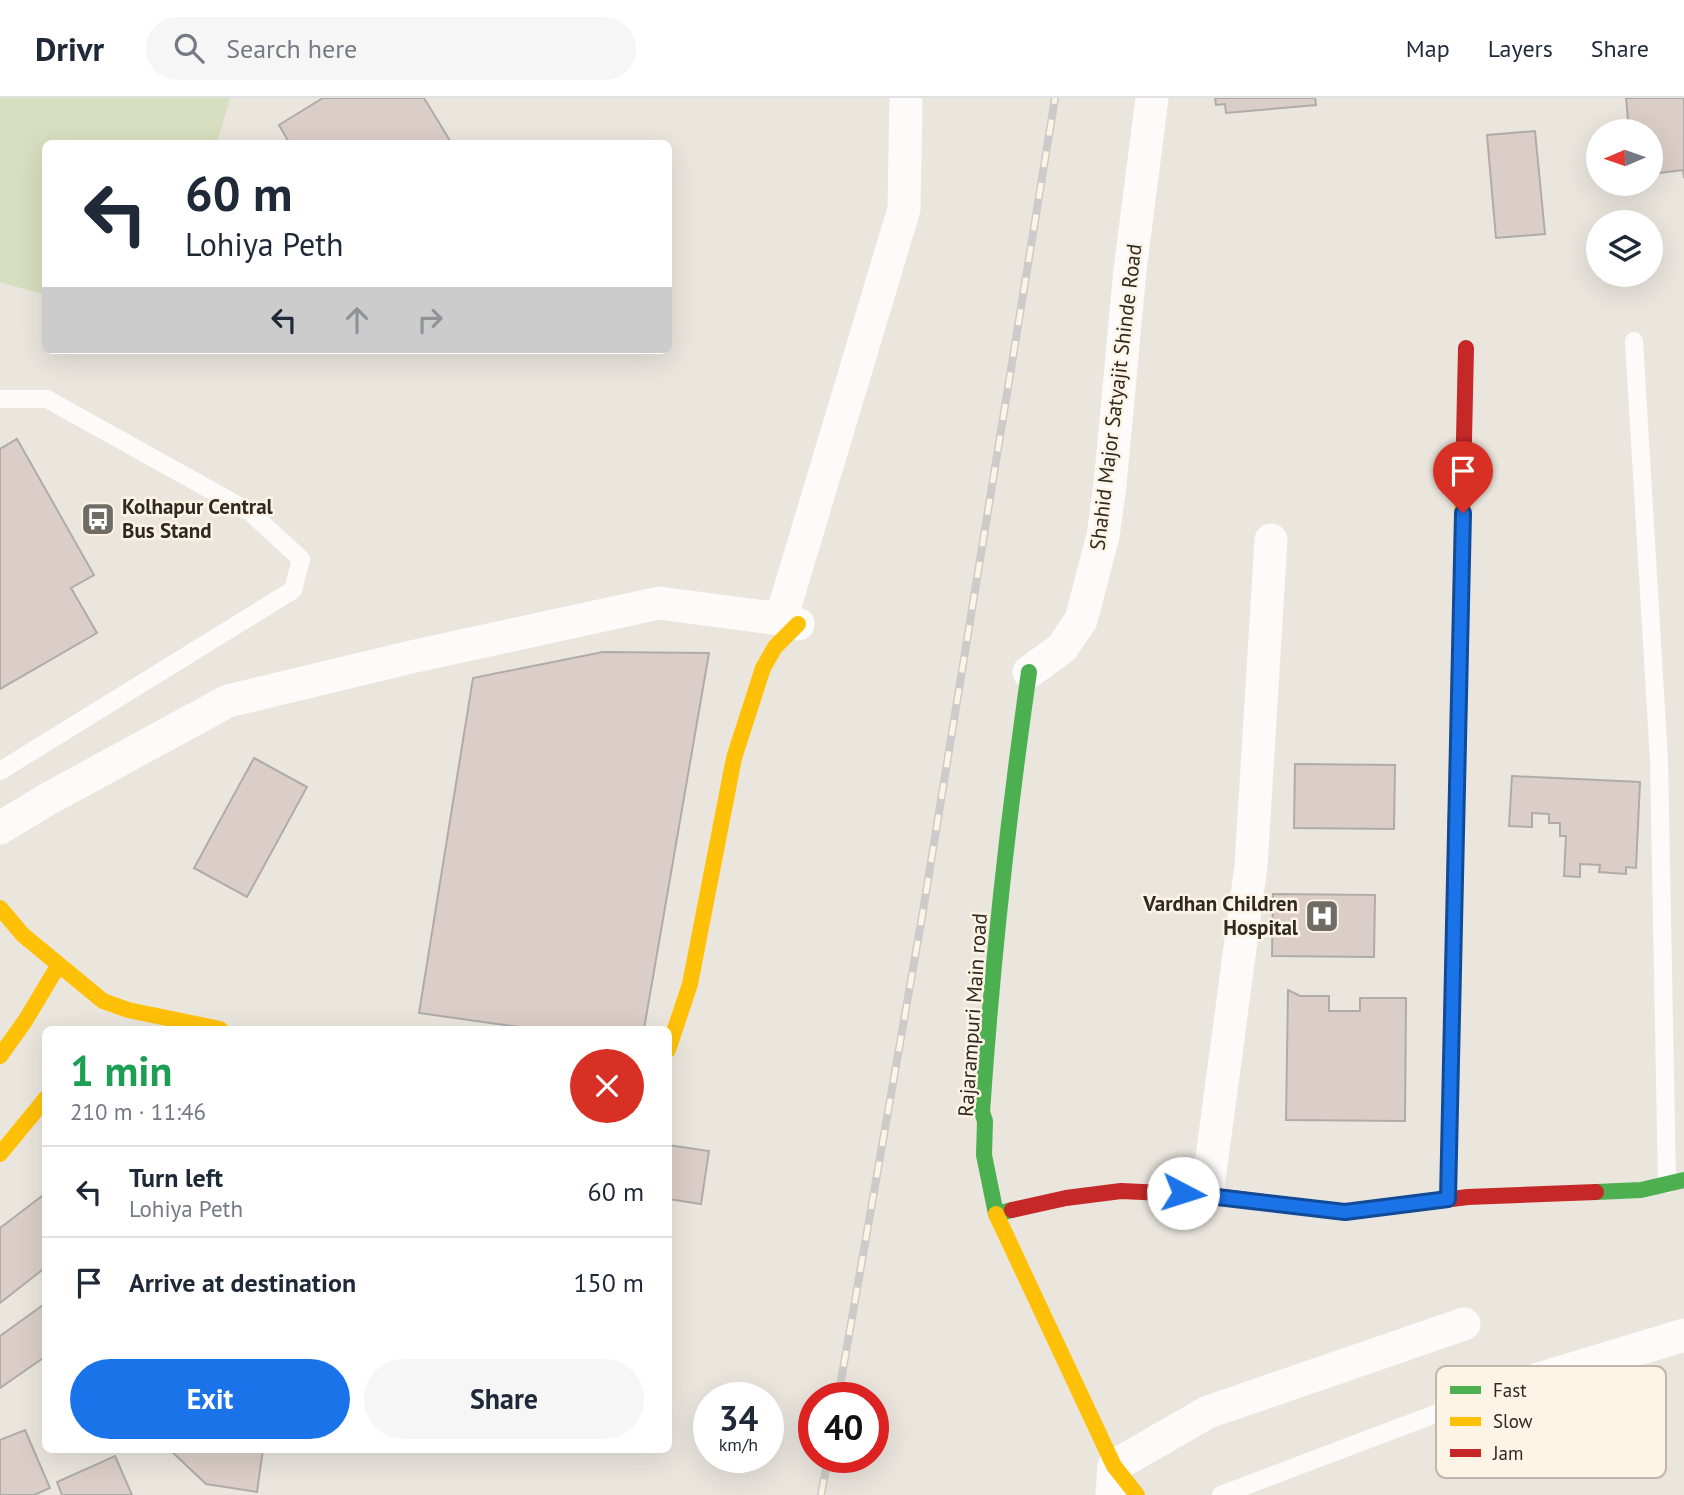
<!DOCTYPE html>
<meta charset="utf-8">
<style>
body{margin:0;font-family:"PT Sans",sans-serif;background:#f6f6f7;color:#1f2937;height:100vh;display:flex;flex-direction:column;font-size:26px;white-space:nowrap}
*{box-sizing:border-box;margin:0}
p{font-size:23px;color:#747a83}
.icon{flex:none;width:38px;height:38px;fill:none;stroke:currentColor;stroke-width:2;stroke-linecap:round;stroke-linejoin:round}
.map{position:relative;flex:1;overflow:hidden}
.side{position:absolute;left:42px;top:928px;width:630px;height:427px;display:flex;flex-direction:column;background:#fff;border-radius:10px;box-shadow:0 7px 28px #0002}
.side>*{flex:none}
.hud{position:absolute;left:42px;top:42px;width:630px;height:214px;border-radius:10px;box-shadow:0 7px 28px #0002;background:#fff;color:#1f2937;overflow:hidden}
.needle{width:46px;rotate:268deg}
.tools{position:absolute;left:1586px;top:21px;display:grid;gap:14px}
.tools a{display:grid;place-items:center;width:77px;height:77px;border-radius:50%;background:#fff;box-shadow:0 7px 28px #0002;font-size:35px}
.speed{position:absolute;left:693px;top:1284px;display:flex;gap:14px;font-size:35px;font-weight:700;text-align:center}
.speed>*{display:grid;place-content:center;width:91px;height:91px;border-radius:50%;background:#fff;box-shadow:0 7px 28px #0002;line-height:1}
.speed small{font-size:18px;font-weight:400}
.speed .limit{border:10px solid #d22;background:#fff;color:#111}
.pin{position:absolute;display:grid;place-items:center;width:60px;height:60px;color:#fff;margin:-72px -30px;border-radius:50% 50% 50% 0;rotate:-45deg;box-shadow:0 0 7px #0007}
.pin .icon{rotate:45deg}
.me{position:absolute;width:77px;margin:-38px;rotate:95deg;stroke-linejoin:round;filter:drop-shadow(0 0 5px #0008)}
.turn{display:flex;align-items:center;gap:24px;height:147px;padding:0 28px;font-size:32px}
.turn .icon{width:91px;height:91px;stroke-width:2.5}
.turn b{display:block;font-size:49px;line-height:60px}
.lanes{display:flex;align-items:center;height:66px;padding:0 28px;background:#0003;justify-content:center;gap:35px;direction:ltr}
.lanes .off{opacity:.35}
.round{display:grid;place-items:center;flex:none;width:74px;height:74px;border-radius:37px;background:#f6f6f7}
.summary{display:flex;align-items:center;justify-content:space-between;height:119px;padding:0 28px}
h1{font-size:42px;font-weight:800;line-height:52px;color:#1e9e55}
.action{display:flex;gap:14px;margin-top:auto;padding:14px 28px}
.action a{flex:1;height:80px;border-radius:42px;background:#1a73e8;color:#fff;font-size:28px;font-weight:800;line-height:80px;text-align:center}
.action a+a{background:#f6f6f7;color:#1f2937}
ul{padding:0;list-style:none}
li{display:flex;align-items:center;gap:21px;height:91px;padding:0 28px;border-top:2px solid #e0e1e3}
li div{flex:1}
li b{display:block;font-size:26px}
li em{font-style:normal}
header{display:flex;align-items:center;gap:42px;box-sizing:border-box;height:98px;padding:0 35px;background:#fff;border-bottom:2px solid #e0e1e3}
header strong{font-size:33px}
nav{display:flex;gap:38px;margin-inline-start:auto;font-size:24px}
.search{width:490px;height:63px;background:#f6f6f7;display:flex;align-items:center;gap:18px;box-sizing:border-box;padding:0 24px;border-radius:38px;color:#747a83;font-size:26px}
.map>svg:first-child{display:block}
.green{fill:#d8dfc0}
.building{fill:#dbcec8;stroke:#b0aba7;stroke-width:2}
.lines{fill:none;stroke-linecap:round;stroke-linejoin:round}
.lane{stroke:#fcfbfa;stroke-width:18}
.street{stroke:#fcfbfa;stroke-width:33}
.fast{stroke:#4caf50;stroke-width:16}
.slow{stroke:#ffc107;stroke-width:16}
.jam{stroke:#c62828;stroke-width:16}
.rail-casing{stroke:#cccbc9;stroke-width:8}
.rail{stroke:#fef4e5;stroke-width:5;stroke-dasharray:16;stroke-linecap:butt}
.route-casing{stroke:#114b97;stroke-width:18}
.route{stroke:#1a73e8;stroke-width:12}
.labels{text-anchor:middle;stroke-width:5;stroke-linejoin:round;paint-order:stroke}
.street-label{font-size:21px;fill:#2d2a24;stroke:#fef4e5}
.poi-label{font-size:21px;font-weight:bold;fill:#2d2a24;stroke:#fef4e5;text-anchor:start}
.key{fill:#fef4e5;stroke:#bfb7ab;stroke-width:2}
.key-label{font-size:19px;fill:#2d2a24}
</style>
<header>
<strong>Drivr</strong>
<div class="search"><svg class="icon" aria-label="search" viewBox="0 0 24 24"><circle cx="10" cy="10" r="6"/><path d="M15 15l6 6"/></svg>Search here</div>
<nav><a>Map</a><a>Layers</a><a>Share</a></nav>
</header>
<div class="map">
<svg width="1684" height="1397" viewBox="0 0 1684 1397">
<rect width="100%" height="100%" fill="#eae6de"/>
<path class="green" d="M0 0H230L217 45 46 46 45 197 0 184Z"/>
<g class="building">
<path d="M323 0H424L452 46H290L279 27Z"/>
<path d="M1215 0H1315L1316 7 1226 15 1225 6 1216 7Z"/>
<path d="M1626 0H1684V80L1683 72 1650 76V33H1629Z"/>
<path d="M1535 33 1545 136 1496 140 1487 37Z"/>
<path d="M17 341 94 477 71 490 97 535 0 591V351Z"/>
<path d="M603 554 709 555 644 931H533L419 915 473 580Z"/>
<path d="M254 660 307 689 247 799 194 770Z"/>
<path d="M1295 666 1395 667 1394 731 1294 730Z"/>
<path d="M1512 678 1640 684 1636 770 1626 769V776L1599 774 1600 767 1580 766V779L1564 778 1566 738H1560V725H1549V716L1532 715V729L1509 728Z"/>
<path d="M1273 796 1375 797 1374 859 1272 858Z"/>
<path d="M1288 892 1300 898H1329V913H1360V900H1406L1405 1023 1286 1022Z"/>
<path d="M668 1047 709 1053 701 1106 668 1101Z"/>
<path d="M46 1095V1169L0 1205V1130Z"/>
<path d="M46 1205V1258L0 1290V1238Z"/>
<path d="M25 1332 50 1390 34 1397H0V1342Z"/>
<path d="M169 1351H263L257 1394 206 1386Z"/>
<path d="M115 1358 132 1397H62L57 1384Z"/>
</g>
<g class="lines">
<g class="lane">
<path d="M1634 243 1659 662 1667 1086"/>
<path d="M0 301H47L250 414 301 461 293 492 0 673"/>
<path d="M1221 1397 1483 1298"/>
</g>
<g class="street">
<path d="M781 521 904 111 906 0"/>
<path d="M1029 574 1062 550 1081 522 1103 438 1110 387 1130 172 1152 0"/>
<path d="M0 730 48 701 228 603 411 559 659 505 781 521 798 526"/>
<path d="M1207 1097 1251 768 1271 442"/>
<path d="M1483 1298 1684 1237"/>
<path d="M1112 1397 1114 1368 1208 1314 1464 1226"/>
</g>
<g class="fast">
<path d="M1596 1094 1641 1092 1684 1082"/>
<path d="M1012 1112 996 1116 984 1057 985 1023 982 1014C992 867 1008 720 1029 574"/>
</g>
<g class="slow">
<path d="M1456 712 1463 386"/>
<path d="M0 810 23 837 103 903 128 912 220 931"/>
<path d="M668 952 690 886 734 660 763 570 775 549 798 526"/>
<path d="M0 958 25 923 58 868"/>
<path d="M0 1056 46 1000"/>
<path d="M996 1116 1114 1368 1137 1397"/>
</g>
<g class="jam">
<path d="M1463 386 1466 250"/>
<path d="M1448 1101 1456 712"/>
<path d="M1012 1112 1066 1100 1121 1093 1207 1097 1345 1114 1468 1099 1596 1094"/>
</g>
<g class="rail-casing">
<g id="rail">
<path d="M838 1300 922 819 1055 0"/>
<path d="M821 1397 828 1360"/>
</g>
</g>
<use href="#rail" class="rail"/>
</g>
<g class="lines">
<g class="route-casing">
<path id="route" d="M1183 1095 1345 1114 1448 1101 1463 415"/>
</g>
<use href="#route" class="route"/>
</g>
<defs>
<g id="bus-square" transform="scale(1.75)"><rect x="-9" y="-9" width="18" height="18" rx="4" fill="#6f6c65" stroke="#fef4e5"/><path d="M-5-6H5V4H4V6H2V4H-2V6H-4V4H-5ZM-3.5-4V0h7V-4ZM-3.5 1.2v1.5H-2V1.2ZM2 1.2v1.5H3.5V1.2Z" fill="#fff"/></g>
<g id="hospital-square" transform="scale(1.75)"><rect x="-9" y="-9" width="18" height="18" rx="4" fill="#6f6c65" stroke="#fef4e5"/><path d="M-5-5h3v3.5h4V-5h3V5h-3V1.5h-4V5h-3Z" fill="#fff"/></g>
</defs>
<g fill-rule="evenodd">
<use href="#bus-square" x="98" y="421"/>
<use href="#hospital-square" x="1322" y="818"/>
</g>
<g class="labels">
<g class="street-label">
<text transform="translate(1116 299) rotate(-83)" y="7">Shahid Major Satyajit Shinde Road</text>
<text transform="translate(973 917) rotate(-86)" y="7">Rajarampuri Main road</text>
</g>
<g class="poi-label">
<text x="122" y="416">Kolhapur Central<tspan x="122" dy="24">Bus Stand</tspan></text>
<text x="1298" y="813" text-anchor="end">Vardhan Children<tspan x="1298" dy="24">Hospital</tspan></text>
</g>
</g>
<rect x="1436" y="1268" width="230" height="112" rx="10" class="key"/>
<rect x="1450" y="1288" width="31" height="8" fill="#4caf50"/>
<rect x="1450" y="1319" width="31" height="9" fill="#ffc107"/>
<rect x="1450" y="1351" width="31" height="8" fill="#c62828"/>
<g class="key-label">
<text x="1493" y="1299">Fast</text>
<text x="1493" y="1330">Slow</text>
<text x="1493" y="1362">Jam</text>
</g>
</svg>
<div class="tools">
<a><svg class="needle" viewBox="-14 -14 28 28"><path d="M0-13l5 13h-10z" fill="#e53935"/><path d="M0 13l5-13h-10z" fill="#747a83"/></svg></a>
<a><svg class="icon" aria-label="layers" viewBox="0 0 24 24"><path d="M12 4l9 5-9 5-9-5zM3 14l9 5 9-5"/></svg></a>
</div>
<div class="speed"><div>34<small>km/h</small></div><div class="limit">40</div></div>
<div class="pin" style="left:1463px;top:415px;background:#d93025"><svg class="icon" aria-label="arrive" viewBox="0 0 24 24"><path d="M6 21V4h12l-3 4 3 4H6"/></svg></div>
<svg class="me" style="left:1183px;top:1095px" viewBox="-20 -20 40 40"><circle r="19" fill="#fff"/><path d="M0-13L10 11 0 6-10 11z" fill="#1a73e8"/></svg>
<div class="hud">
<div class="turn"><svg class="icon" aria-label="left" viewBox="0 0 24 24"><path d="M17 20v-9H6M10 6l-5 5 5 5"/></svg><div><b>60 m</b>Lohiya Peth</div></div>
<div class="lanes"><svg class="icon" aria-label="left" viewBox="0 0 24 24"><path d="M17 20v-9H6M10 6l-5 5 5 5"/></svg><svg class="icon off" aria-label="ahead" viewBox="0 0 24 24"><path d="M12 20V5M6 11l6-6 6 6"/></svg><svg class="icon off" aria-label="right" viewBox="0 0 24 24"><path d="M7 20v-9h11M14 6l5 5-5 5"/></svg></div>
</div>
<section class="side">
<div class="summary"><div><h1>1 min</h1><p>210 m · 11:46</p></div><a class="round" style="background:#d93025;color:#fff"><svg class="icon" aria-label="close" viewBox="0 0 24 24"><path d="M6 6l12 12M18 6L6 18"/></svg></a></div>
<ul>
<li><svg class="icon" aria-label="left" viewBox="0 0 24 24"><path d="M17 20v-9H6M10 6l-5 5 5 5"/></svg><div><b>Turn left</b><p>Lohiya Peth</p></div><em>60 m</em></li>
<li><svg class="icon" aria-label="arrive" viewBox="0 0 24 24"><path d="M6 21V4h12l-3 4 3 4H6"/></svg><div><b>Arrive at destination</b></div><em>150 m</em></li>
</ul>
<div class="action"><a>Exit</a><a>Share</a></div>
</section>
</div>
